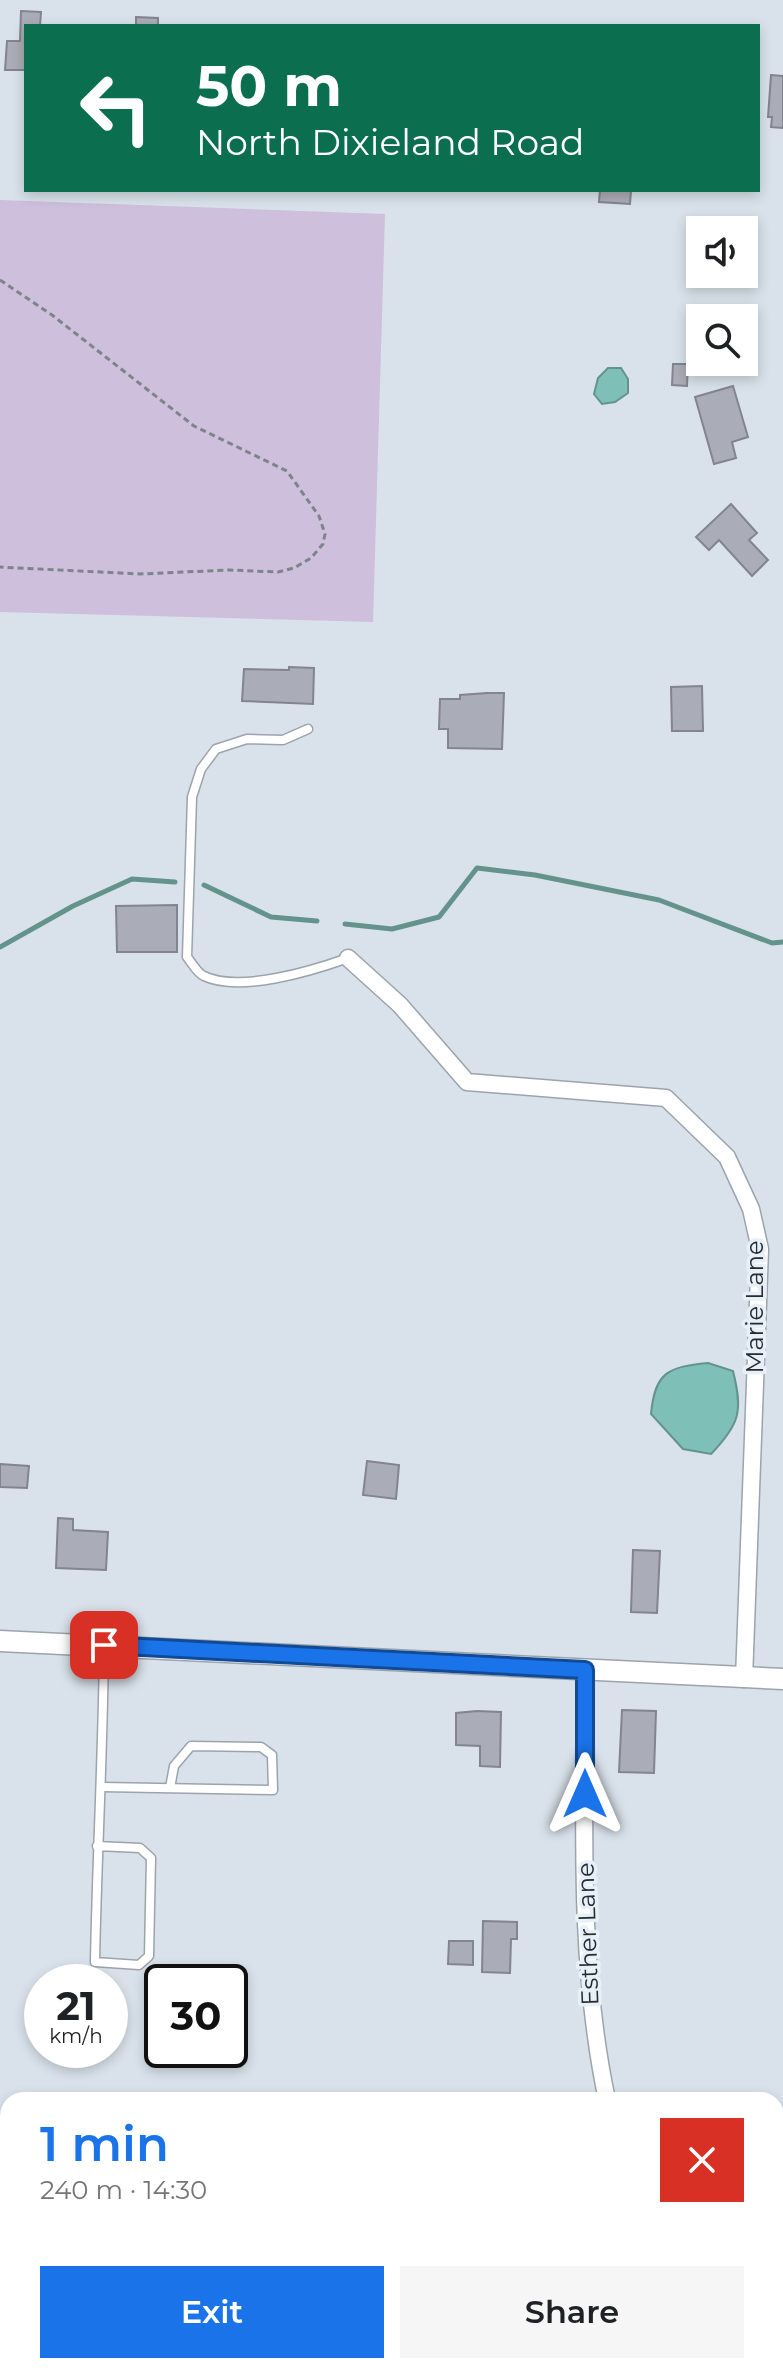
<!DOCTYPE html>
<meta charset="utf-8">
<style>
body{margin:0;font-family:Montserrat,sans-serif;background:#f6f6f6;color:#202124;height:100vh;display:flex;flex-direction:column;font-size:30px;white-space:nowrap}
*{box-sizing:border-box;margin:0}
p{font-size:26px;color:#757577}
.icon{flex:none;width:44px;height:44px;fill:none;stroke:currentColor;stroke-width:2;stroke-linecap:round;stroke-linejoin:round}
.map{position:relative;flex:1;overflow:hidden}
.sheet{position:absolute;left:0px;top:2092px;width:784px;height:282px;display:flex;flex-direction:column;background:#fff;border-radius:24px 24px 0 0;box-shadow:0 4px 12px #0003}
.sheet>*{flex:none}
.hud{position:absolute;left:24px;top:24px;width:736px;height:168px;border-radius:0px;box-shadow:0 4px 12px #0003;background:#0b6e4f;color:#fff;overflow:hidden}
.controls{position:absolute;left:686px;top:216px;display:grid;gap:16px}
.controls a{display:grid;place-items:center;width:72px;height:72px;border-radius:0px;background:#fff;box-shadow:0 4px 12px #0003;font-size:40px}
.speed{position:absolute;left:24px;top:1964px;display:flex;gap:16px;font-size:40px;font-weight:700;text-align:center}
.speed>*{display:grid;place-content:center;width:104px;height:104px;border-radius:50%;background:#fff;box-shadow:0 4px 12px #0003;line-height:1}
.speed small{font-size:20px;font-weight:400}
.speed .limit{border:4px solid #111;border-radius:12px;background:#fff;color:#111}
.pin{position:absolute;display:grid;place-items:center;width:68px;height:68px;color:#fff;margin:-34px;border-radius:16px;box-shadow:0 4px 12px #0006}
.me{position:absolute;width:88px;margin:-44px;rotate:0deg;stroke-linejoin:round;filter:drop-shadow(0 0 6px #0008)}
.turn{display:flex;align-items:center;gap:28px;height:168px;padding:0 40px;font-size:36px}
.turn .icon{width:104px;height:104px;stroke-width:2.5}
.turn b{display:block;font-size:56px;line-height:68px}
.round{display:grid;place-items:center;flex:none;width:84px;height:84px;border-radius:0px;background:#f6f6f6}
.summary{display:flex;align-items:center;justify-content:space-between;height:136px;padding:0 40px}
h1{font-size:48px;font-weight:600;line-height:60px;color:#1a73e8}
.cta{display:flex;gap:16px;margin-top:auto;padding:16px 40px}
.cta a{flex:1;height:92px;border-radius:0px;background:#1a73e8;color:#fff;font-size:32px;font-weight:600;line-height:92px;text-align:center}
.cta a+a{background:#f6f6f6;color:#202124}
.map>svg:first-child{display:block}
.green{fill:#cebfdc}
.water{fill:#7ec0b7;stroke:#64938e;stroke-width:2}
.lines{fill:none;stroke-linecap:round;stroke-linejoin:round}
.stream{stroke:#64938e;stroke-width:5}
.building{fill:#aaacb7;stroke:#82848e;stroke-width:2}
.service-casing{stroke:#9ba4ac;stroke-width:11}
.minor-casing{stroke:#9ba4ac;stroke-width:19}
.tertiary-casing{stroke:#9ba4ac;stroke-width:23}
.path{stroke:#7e848b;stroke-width:3;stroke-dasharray:6 4;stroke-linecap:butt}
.service{stroke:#fff;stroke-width:8}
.minor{stroke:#fff;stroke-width:16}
.tertiary{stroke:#fff;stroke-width:20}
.route-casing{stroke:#114b97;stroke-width:20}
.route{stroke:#1a73e8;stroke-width:14}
.labels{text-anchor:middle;stroke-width:7;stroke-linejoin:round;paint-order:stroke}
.street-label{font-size:24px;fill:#272a2e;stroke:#e6f0f9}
</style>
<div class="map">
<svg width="783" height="2373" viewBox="0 0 783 2373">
<rect width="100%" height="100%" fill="#d9e2eb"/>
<path class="green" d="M0 200 385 214 373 622 0 612Z"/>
<g class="water">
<path d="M608 368H621L628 379V393L615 402 602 404 594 394 598 378Z"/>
<path d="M708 1363 733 1371C743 1411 740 1424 711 1454L683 1449 651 1414C655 1371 669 1367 708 1363Z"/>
</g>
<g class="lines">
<g class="stream">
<path d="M204 885 271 917 317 921"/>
<path d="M345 924 392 929 439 917 477 868 535 875 659 900 772 943 783 942"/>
<path d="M0 947 73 906 132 879 175 882"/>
<path d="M776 2217H783"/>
<path d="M740 2373 741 2366"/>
</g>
</g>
<g class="building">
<path d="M21 11 41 12 40 26H26V70H5L7 41H20Z"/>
<path d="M136 17 158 18V26H136Z"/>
<path d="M771 75 783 76V128L771 127 772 117H768Z"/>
<path d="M600 190H631L630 204 599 202Z"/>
<path d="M673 364H688L687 386 672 385Z"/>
<path d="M733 386 748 437 732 442 736 458 714 464 695 397Z"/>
<path d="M731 504 757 533 749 540 768 560 752 576 719 540 709 550 696 537Z"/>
<path d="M289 667 314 668 313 704 242 701 244 669 289 670Z"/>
<path d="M702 686 703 731H672L671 687Z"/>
<path d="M487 693H504L502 749 448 748V729H439L440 699H460V695Z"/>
<path d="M177 905V952H117L116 906Z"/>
<path d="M367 1461 399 1465 396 1499 363 1495Z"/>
<path d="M0 1464 29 1466 27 1488 0 1487Z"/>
<path d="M58 1518 73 1519V1530L108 1532 106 1570 56 1568Z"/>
<path d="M633 1550 660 1551 657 1613 631 1612Z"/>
<path d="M622 1710 656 1711 654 1773 619 1772Z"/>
<path d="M477 1711 501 1712 500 1767 480 1766V1746L456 1745V1713Z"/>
<path d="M483 1921 517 1922V1939H511L510 1973 482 1972Z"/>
<path d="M449 1941H473V1965L448 1964Z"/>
<path d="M0 2307H3L1 2362H0Z"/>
</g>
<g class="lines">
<g class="service-casing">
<g id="service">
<path d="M308 729 283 740 247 739 216 749 201 769 192 797 187 957C192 963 197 973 204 976 239 993 312 971 348 958"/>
<path d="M102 1787 273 1790 272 1755 261 1747 191 1746 174 1766 170 1788"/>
<path d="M97 1846 140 1848 151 1858 149 1956 139 1965 95 1962C97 1857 103 1751 104 1646"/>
<path d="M776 2309 783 2306"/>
<path d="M579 2373 588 2366"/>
</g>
</g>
<g class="minor-casing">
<g id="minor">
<path d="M348 958 400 1005 467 1082 666 1098 727 1157 751 1209 760 1249 744 1679"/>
<path d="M585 1670C585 1814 577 1959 607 2100"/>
</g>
</g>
<g class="tertiary-casing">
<path id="tertiary" d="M0 1641 783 1679"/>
</g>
<path class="path" d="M0 280 52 315 194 426 287 471 319 516 325 534 323 544 311 558 294 568 278 572 229 570 140 574 0 567"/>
<use href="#service" class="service"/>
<use href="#minor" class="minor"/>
<use href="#tertiary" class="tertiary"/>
</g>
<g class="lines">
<g class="route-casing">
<path id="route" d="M104 1645 585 1670V1794"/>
</g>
<use href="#route" class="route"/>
</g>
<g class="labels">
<g class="street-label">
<text transform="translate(755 1307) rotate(-90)" y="8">Marie Lane</text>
<text transform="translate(588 1934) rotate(-92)" y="8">Esther Lane</text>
</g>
</g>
</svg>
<div class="controls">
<a><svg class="icon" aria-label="sound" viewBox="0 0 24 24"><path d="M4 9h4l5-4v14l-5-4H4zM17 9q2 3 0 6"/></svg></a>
<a><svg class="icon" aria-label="search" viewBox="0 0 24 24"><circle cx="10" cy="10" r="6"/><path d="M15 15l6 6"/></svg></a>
</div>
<div class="speed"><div>21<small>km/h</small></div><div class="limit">30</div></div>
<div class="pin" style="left:104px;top:1645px;background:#d93025"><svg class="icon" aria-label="arrive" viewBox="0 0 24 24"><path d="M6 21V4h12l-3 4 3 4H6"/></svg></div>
<svg class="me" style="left:585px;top:1794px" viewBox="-20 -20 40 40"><path d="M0-17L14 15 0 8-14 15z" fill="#1a73e8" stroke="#fff" stroke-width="4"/></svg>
<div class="hud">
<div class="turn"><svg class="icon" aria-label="left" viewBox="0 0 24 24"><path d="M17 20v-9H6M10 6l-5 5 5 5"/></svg><div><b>50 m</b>North Dixieland Road</div></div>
</div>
<section class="sheet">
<div class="summary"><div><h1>1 min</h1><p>240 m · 14:30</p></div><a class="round" style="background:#d93025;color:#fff"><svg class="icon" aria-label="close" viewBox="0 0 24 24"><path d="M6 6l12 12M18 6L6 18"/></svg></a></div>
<div class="cta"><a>Exit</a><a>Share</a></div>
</section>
</div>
